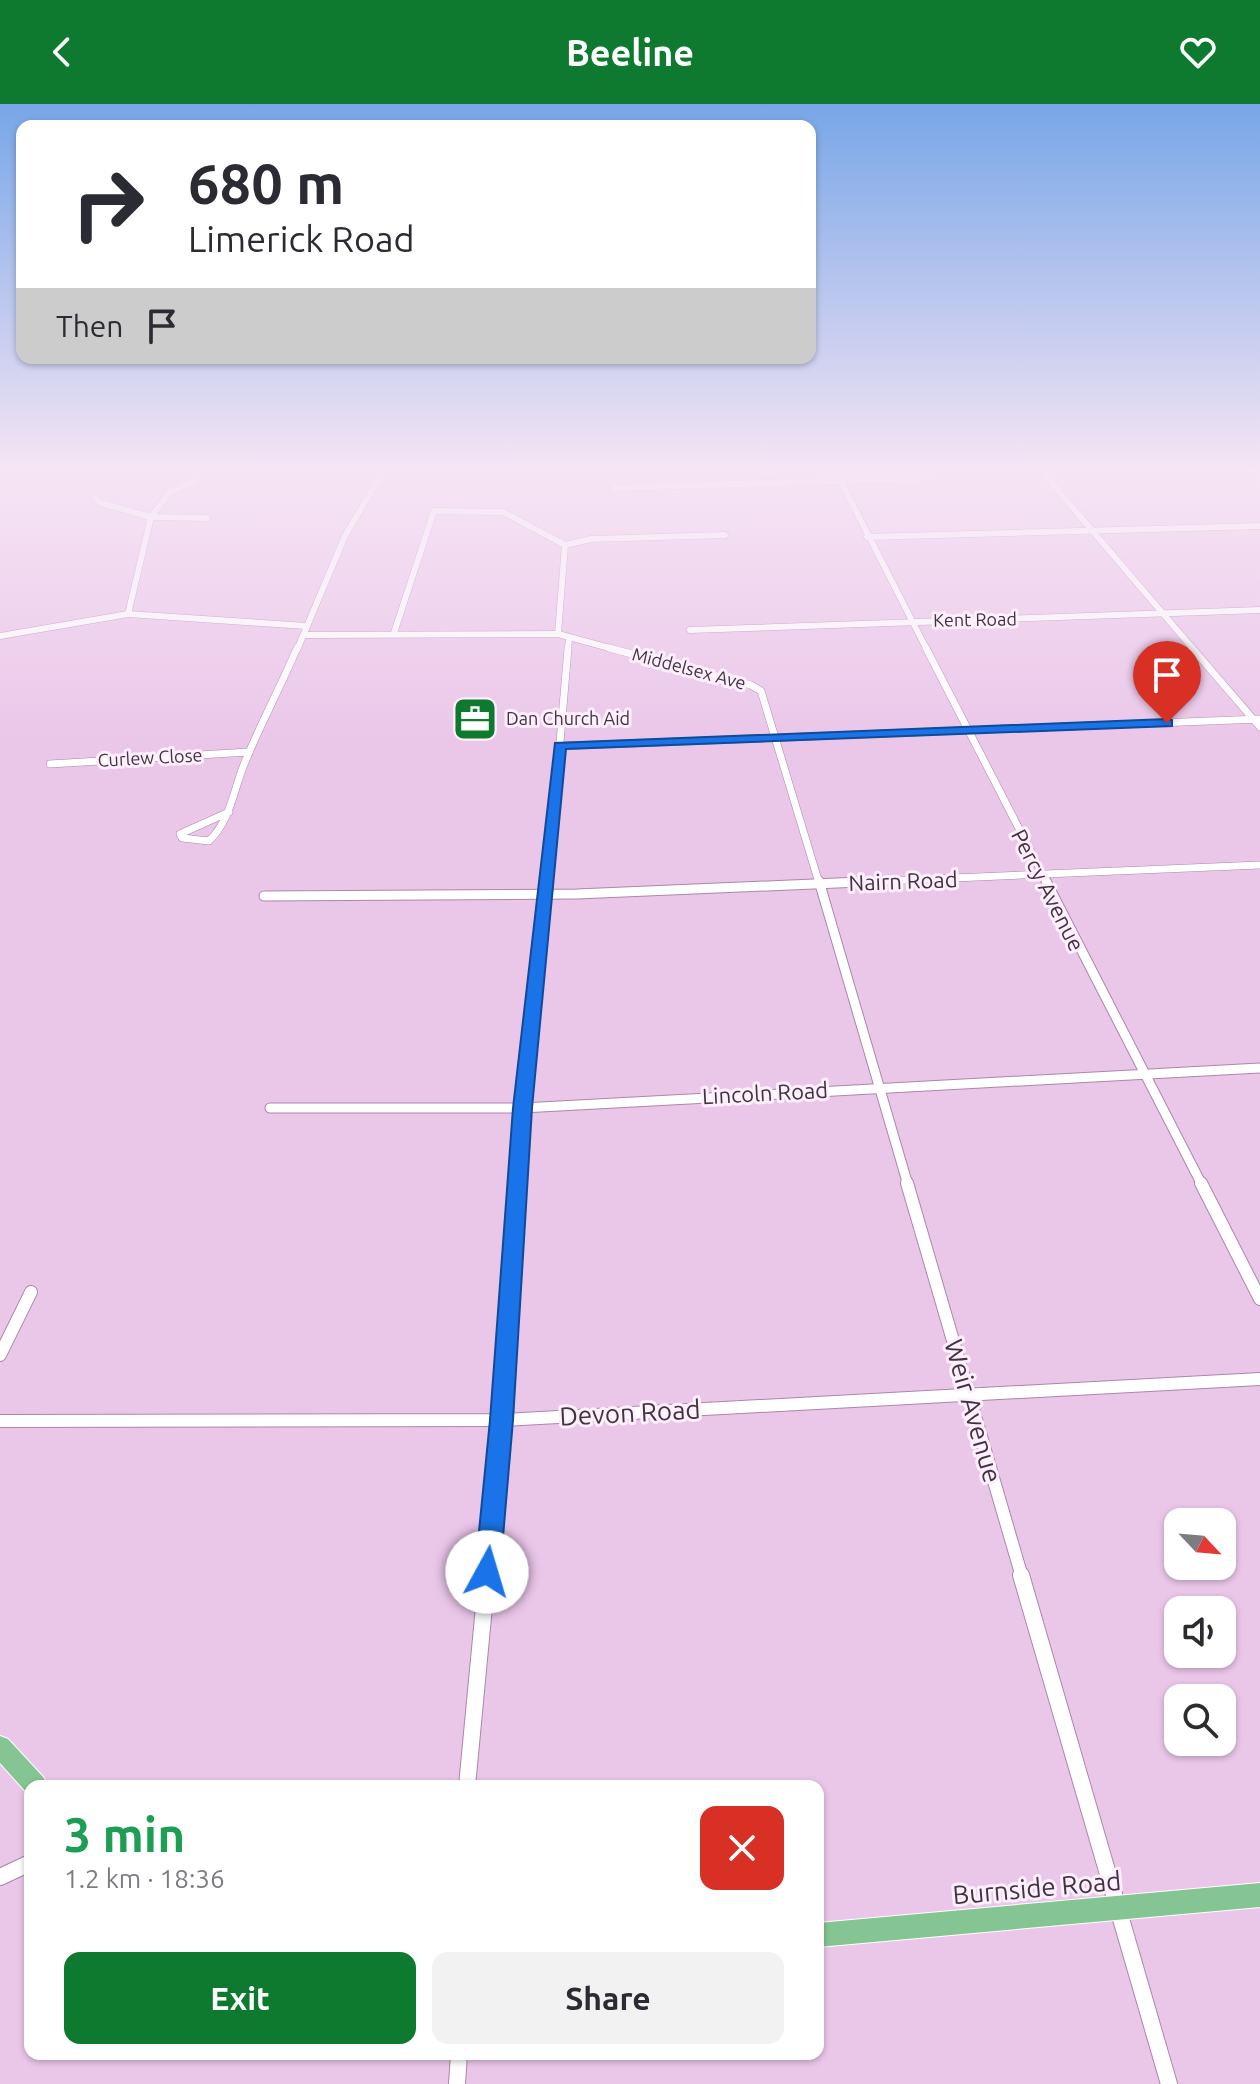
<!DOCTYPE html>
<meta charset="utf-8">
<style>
body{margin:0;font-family:Ubuntu,sans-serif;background:#f2f2f3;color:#2b2b33;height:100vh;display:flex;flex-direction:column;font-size:30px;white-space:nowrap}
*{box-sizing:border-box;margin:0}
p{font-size:26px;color:#7c7c81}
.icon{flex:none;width:44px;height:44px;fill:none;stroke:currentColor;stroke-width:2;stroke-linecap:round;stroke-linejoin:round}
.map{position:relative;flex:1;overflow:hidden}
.drawer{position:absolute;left:24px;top:1676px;width:800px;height:280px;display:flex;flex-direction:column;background:#fff;border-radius:16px;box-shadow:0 2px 6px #0004}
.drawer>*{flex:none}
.banner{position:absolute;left:16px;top:16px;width:800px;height:244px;border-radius:16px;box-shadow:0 2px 6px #0004;background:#fff;color:#2b2b33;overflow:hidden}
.needle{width:52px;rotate:116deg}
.buttons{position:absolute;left:1164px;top:1404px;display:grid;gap:16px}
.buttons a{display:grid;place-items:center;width:72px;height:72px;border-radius:16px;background:#fff;box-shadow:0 2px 6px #0004;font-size:40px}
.pin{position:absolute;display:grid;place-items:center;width:68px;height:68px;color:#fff;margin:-82px -34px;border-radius:50% 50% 50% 0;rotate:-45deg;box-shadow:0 0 8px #0007}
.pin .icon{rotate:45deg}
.me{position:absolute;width:88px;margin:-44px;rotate:6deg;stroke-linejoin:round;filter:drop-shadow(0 0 6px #0008)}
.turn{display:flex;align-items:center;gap:28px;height:168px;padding:0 40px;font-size:36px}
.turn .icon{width:104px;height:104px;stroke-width:2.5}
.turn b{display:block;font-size:56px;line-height:68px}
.then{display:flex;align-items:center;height:76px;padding:0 40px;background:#0003;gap:16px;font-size:30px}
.round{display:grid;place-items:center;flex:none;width:84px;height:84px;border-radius:16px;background:#f2f2f3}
.headline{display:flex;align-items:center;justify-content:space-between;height:136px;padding:0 40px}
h1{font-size:48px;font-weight:600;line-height:60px;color:#1e9e55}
.button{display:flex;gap:16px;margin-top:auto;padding:16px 40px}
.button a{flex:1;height:92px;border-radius:16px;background:#0e7a2f;color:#fff;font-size:32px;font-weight:600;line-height:92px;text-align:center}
.button a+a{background:#f2f2f3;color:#2b2b33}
header{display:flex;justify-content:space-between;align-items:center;height:104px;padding:0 40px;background:#0e7a2f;color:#fff;font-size:36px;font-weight:600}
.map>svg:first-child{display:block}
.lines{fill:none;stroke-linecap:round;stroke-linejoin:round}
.minor-far4-casing{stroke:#a988a8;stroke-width:7}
.minor-far3-casing{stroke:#a988a8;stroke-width:8}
.minor-far2-casing{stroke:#a988a8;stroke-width:11}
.minor-far1-casing{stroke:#a988a8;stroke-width:14}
.minor-casing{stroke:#a988a8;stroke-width:18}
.major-casing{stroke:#fff;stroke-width:2}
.minor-far4{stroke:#fff;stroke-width:6}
.minor-far3{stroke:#fff;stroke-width:7}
.minor-far2{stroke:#fff;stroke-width:9}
.minor-far1{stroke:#fff;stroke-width:12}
.minor{stroke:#fff;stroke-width:16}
.major{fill:#85c593;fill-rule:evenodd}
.route{fill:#1a73e8;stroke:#114b97;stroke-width:2}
.labels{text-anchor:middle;stroke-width:6;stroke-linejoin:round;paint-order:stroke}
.far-street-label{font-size:18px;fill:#413341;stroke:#feeffd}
.far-poi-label{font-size:18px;fill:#413341;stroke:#feeffd;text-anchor:start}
.street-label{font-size:22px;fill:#413341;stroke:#feeffd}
.near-street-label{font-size:26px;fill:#413341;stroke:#feeffd}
</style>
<header><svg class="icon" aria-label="back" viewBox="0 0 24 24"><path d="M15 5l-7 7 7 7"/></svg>Beeline<svg class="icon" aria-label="heart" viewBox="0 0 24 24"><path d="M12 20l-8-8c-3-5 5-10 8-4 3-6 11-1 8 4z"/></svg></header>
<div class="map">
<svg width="1260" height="1980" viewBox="0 0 1260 1980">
<rect width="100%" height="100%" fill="#eac6e9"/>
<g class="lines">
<g class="minor-far4-casing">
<g id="minor-far4">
<path d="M834 364 927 546"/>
<path d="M1039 364 1194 546"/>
<path d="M1249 364 1260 372"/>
<path d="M196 376 170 388 151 413 207 414"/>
<path d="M614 384 924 374 933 372 932 365 939 364"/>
<path d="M95 394 101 399 151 413 128 510"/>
<path d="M867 433 1260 422"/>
<path d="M690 526 1260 506"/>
<path d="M394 529 434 407 503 408 565 441"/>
<path d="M558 530 565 441 591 435 725 431"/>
<path d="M304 531 558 530 617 546"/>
<path d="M0 532 128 510 306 522"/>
<path d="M297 546 345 432 385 364"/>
<path d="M568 546 569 534"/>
</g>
</g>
<g class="minor-far3-casing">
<g id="minor-far3">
<path d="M609 544 751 581 761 587 819 779"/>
<path d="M926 544 1047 779"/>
<path d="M1192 544 1260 623"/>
<path d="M560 642 1260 615"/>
<path d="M50 660 249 648"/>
<path d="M229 708 180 730 182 734 209 737C232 714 233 686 245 658 261 619 281 582 297 544"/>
<path d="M548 779 568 544"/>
<path d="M836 779 1260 761"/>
</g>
</g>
<g class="minor-far2-casing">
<g id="minor-far2">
<path d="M819 777 908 1081"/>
<path d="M1046 777 1202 1081"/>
<path d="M264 792 577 790 883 777"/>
<path d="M270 1004H522L1260 964"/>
<path d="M517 1081 522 1004 548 777"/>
</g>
</g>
<g class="minor-far1-casing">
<g id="minor-far1">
<path d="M907 1079 1022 1473"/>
<path d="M1201 1079 1260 1195"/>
<path d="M0 1251 31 1188"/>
<path d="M0 1317 502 1316 1260 1275"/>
<path d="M487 1473 502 1316 517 1079"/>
</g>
</g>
<g class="minor-casing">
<g id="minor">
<path d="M1021 1471 1169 1980"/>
<path d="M467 1682 487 1471"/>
<path d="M0 1773 30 1759"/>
<path d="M457 1980 459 1950"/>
</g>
</g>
<g class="major-casing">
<g id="major">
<path d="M0 1632 8 1635 44 1674 47 1682H30V1690H28L0 1659Z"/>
<path d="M1260 1779V1803L818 1843V1819Z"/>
</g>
</g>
<use href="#minor-far4" class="minor-far4"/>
<use href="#minor-far3" class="minor-far3"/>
<use href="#minor-far2" class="minor-far2"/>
<use href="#minor-far1" class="minor-far1"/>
<use href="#minor" class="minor"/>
<use href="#major" class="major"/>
</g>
<linearGradient id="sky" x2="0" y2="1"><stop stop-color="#78a6e7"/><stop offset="0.57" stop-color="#f6e5f5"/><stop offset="1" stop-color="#f6e5f5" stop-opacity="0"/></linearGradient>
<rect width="1260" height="642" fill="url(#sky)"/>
<path class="route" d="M1167 615 1172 616V622L566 645 532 1004 513 1316 500 1468 496 1477 487 1481 478 1477 475 1468 490 1316 513 1004 555 639Z"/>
<defs>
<g id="office-square" transform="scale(2.3)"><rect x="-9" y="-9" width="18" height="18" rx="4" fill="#0e7a2f" stroke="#feeffd"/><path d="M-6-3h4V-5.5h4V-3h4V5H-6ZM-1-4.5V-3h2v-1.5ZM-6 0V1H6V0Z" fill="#fff"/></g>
</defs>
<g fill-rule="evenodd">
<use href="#office-square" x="475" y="615"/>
</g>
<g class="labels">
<g class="far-street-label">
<text transform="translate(975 516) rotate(-1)" y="6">Kent Road</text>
<text transform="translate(689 565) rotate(15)" y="6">Middelsex Ave</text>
<text transform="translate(150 654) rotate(-3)" y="6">Curlew Close</text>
</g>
<g class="far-poi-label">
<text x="506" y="621">Dan Church Aid</text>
</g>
<g class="street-label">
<text transform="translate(903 777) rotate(-2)" y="8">Nairn Road</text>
<text transform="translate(1048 786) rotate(63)" y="8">Percy Avenue</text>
<text transform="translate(765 989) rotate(-3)" y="8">Lincoln Road</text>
</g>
<g class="near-street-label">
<text transform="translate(973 1307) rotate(74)" y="9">Weir Avenue</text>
<text transform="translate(630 1309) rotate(-3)" y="9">Devon Road</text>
<text transform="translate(1037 1784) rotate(-5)" y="9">Burnside Road</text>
</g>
</g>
</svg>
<div class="buttons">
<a><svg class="needle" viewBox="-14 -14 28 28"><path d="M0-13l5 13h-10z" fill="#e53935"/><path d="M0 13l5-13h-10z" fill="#7c7c81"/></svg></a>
<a><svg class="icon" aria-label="sound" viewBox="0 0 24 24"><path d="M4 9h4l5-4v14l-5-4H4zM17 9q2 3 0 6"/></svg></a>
<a><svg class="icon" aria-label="search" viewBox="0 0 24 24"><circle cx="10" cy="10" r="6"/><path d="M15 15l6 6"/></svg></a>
</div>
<div class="pin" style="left:1167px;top:619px;background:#d93025"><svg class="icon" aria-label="arrive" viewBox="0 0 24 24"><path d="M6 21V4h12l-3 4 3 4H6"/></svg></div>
<svg class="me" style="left:487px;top:1468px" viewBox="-20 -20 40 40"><circle r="19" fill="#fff"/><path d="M0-13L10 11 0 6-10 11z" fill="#1a73e8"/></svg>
<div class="banner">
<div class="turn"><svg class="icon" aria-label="right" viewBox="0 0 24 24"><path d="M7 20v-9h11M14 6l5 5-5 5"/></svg><div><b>680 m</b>Limerick Road</div></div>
<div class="then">Then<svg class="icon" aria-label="arrive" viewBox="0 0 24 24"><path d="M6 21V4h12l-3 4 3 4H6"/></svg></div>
</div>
<section class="drawer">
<div class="headline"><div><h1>3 min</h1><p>1.2 km · 18:36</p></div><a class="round" style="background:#d93025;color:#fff"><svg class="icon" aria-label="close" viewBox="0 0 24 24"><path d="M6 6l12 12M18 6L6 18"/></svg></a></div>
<div class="button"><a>Exit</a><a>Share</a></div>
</section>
</div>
